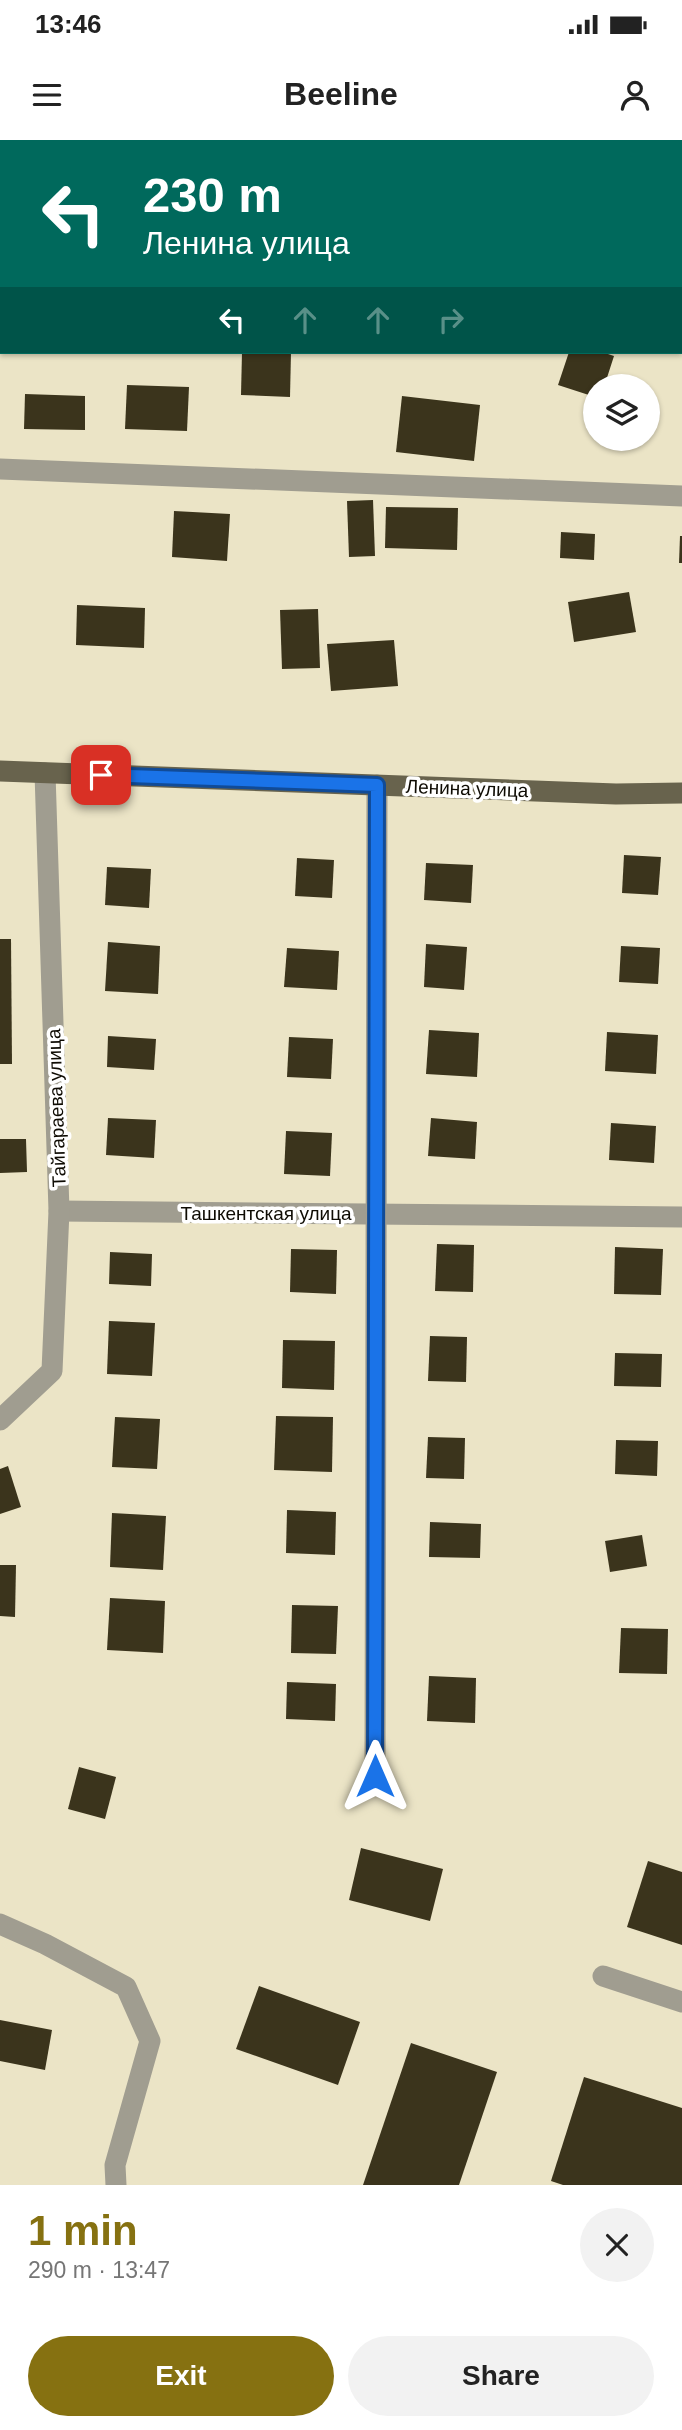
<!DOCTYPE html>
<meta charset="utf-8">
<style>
body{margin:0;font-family:Helvetica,sans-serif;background:#f2f2f2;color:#222;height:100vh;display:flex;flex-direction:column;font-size:26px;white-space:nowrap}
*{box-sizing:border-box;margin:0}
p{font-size:23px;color:#767676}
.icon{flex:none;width:38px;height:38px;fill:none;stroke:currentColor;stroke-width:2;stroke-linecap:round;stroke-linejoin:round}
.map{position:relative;height:2045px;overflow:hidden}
.sheet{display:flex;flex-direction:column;background:#fff;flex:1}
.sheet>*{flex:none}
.banner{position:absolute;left:0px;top:0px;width:682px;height:214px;box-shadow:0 2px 5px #0004;background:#00695c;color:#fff;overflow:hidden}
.buttons{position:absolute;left:583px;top:234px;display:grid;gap:14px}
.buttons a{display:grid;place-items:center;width:77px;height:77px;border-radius:50%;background:#fff;box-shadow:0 2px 5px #0004;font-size:35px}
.pin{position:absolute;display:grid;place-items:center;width:60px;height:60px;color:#fff;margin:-30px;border-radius:14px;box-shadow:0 4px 10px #0006}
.me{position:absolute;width:77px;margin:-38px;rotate:0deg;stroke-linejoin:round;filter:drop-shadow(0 0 5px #0008)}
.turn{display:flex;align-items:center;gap:24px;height:147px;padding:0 28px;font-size:32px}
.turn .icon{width:91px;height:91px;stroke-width:2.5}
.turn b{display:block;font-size:49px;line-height:60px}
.lanes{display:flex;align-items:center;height:66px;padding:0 28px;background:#0003;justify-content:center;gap:35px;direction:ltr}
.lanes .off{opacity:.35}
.round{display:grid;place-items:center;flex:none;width:74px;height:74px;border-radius:37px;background:#f2f2f2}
.headline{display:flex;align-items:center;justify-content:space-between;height:119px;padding:0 28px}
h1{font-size:42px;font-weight:600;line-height:52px;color:#867111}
.primary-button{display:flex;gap:14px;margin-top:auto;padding:14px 28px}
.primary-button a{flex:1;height:80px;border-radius:42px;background:#867111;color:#fff;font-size:28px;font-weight:600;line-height:80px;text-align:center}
.primary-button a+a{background:#f2f2f2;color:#222}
.status{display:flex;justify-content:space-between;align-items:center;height:49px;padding:0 35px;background:#fff;direction:ltr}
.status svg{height:19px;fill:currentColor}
header{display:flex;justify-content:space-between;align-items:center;height:91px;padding:0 28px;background:#fff;font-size:32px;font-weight:600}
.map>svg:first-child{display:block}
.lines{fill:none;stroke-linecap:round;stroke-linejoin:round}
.river{stroke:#b7a86f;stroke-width:52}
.building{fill:#3b341c}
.minor{stroke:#a09d90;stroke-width:21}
.primary{stroke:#68634d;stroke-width:21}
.route-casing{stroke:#114b97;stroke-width:18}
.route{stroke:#1a73e8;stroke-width:12}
.labels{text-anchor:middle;stroke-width:7;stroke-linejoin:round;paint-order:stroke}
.street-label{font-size:19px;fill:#0e0b03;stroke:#fff}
</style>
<div class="status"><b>13:46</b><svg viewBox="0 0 49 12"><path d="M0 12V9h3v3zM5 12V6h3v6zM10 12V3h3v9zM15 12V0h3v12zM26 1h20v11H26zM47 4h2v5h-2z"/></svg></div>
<header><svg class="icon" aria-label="menu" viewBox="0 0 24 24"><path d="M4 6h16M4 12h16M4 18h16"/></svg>Beeline<svg class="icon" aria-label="person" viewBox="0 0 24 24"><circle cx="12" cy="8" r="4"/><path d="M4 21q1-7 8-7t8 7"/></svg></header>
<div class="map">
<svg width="682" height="2045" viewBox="0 0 682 2045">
<rect width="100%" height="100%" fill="#ebe4c6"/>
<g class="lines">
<g class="river">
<path d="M382 0 386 2"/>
<path d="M681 142 682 143"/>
</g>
</g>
<g class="building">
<path d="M242 212H291L290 257 241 255Z"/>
<path d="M569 212H602L614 216 604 247H595V257L558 245Z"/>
<path d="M127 245 189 247 187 291 125 289Z"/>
<path d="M25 254 85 256V290L24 289Z"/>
<path d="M402 256 480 265 474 321 396 312Z"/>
<path d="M373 360 375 416 349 417 347 361Z"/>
<path d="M386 367 458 368 457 410 385 408Z"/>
<path d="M174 371 230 374 227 421 172 417Z"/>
<path d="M561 392 595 394 594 420 560 418Z"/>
<path d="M680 396H682V423H679Z"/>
<path d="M629 452 636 492 574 502 568 462Z"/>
<path d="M77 465 145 468 144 508 76 505Z"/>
<path d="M318 469 320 528 282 529 280 470Z"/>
<path d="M394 500 398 546 331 551 327 504Z"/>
<path d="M624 715 661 717 658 755 622 753Z"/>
<path d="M297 718 334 720 332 758 295 756Z"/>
<path d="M426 723 473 725 471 763 424 760Z"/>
<path d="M107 727 151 729 149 768 105 765Z"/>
<path d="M0 799H11L12 924H0Z"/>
<path d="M108 802 160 806 158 854 105 851Z"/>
<path d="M426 804 467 807 464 850 424 847Z"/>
<path d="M621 806 660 808 658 844 619 842Z"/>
<path d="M287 808 339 811 337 850 284 847Z"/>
<path d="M429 890 479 893 477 937 426 934Z"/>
<path d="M607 892 658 895 656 934 605 931Z"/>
<path d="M108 896 156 899 154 930 107 927Z"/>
<path d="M289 897 333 899 331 939 287 937Z"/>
<path d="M108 978 156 980 154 1018 106 1015Z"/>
<path d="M431 978 477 982 475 1019 428 1016Z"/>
<path d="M611 983 656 986 654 1023 609 1020Z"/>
<path d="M286 991 332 993 330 1036 284 1034Z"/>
<path d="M0 999H26L27 1032 0 1033Z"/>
<path d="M437 1104 474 1105 473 1152 435 1151Z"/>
<path d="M615 1107 663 1109 661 1155 614 1154Z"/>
<path d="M291 1109 337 1110 336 1154 290 1152Z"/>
<path d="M110 1112 152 1114 151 1146 109 1144Z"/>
<path d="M109 1181 155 1183 152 1236 107 1234Z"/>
<path d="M430 1196 467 1197 466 1242 428 1241Z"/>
<path d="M283 1200 335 1201 334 1250 282 1248Z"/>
<path d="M615 1213 662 1214 661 1247 614 1246Z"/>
<path d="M276 1276 333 1277 332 1332 274 1330Z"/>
<path d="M115 1277 160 1279 157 1329 112 1327Z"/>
<path d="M428 1297 465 1298 464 1339 426 1338Z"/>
<path d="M616 1300 658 1301 657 1336 615 1334Z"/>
<path d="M8 1326 21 1367 0 1374V1329Z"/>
<path d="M287 1370 336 1372 335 1415 286 1413Z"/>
<path d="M112 1373 166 1376 163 1430 110 1427Z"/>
<path d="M430 1382 481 1384 480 1418 429 1417Z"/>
<path d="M642 1395 647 1426 610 1432 605 1401Z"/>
<path d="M0 1425H16L15 1477 0 1476Z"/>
<path d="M110 1458 165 1461 163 1513 107 1510Z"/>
<path d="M292 1465 338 1466 336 1514 291 1513Z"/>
<path d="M621 1488 668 1489 667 1534 619 1533Z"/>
<path d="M429 1536 476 1538 475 1583 427 1581Z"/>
<path d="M287 1542 336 1544 335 1581 286 1579Z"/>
<path d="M79 1627 116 1637 105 1679 68 1669Z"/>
<path d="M361 1708 443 1729 430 1781 349 1760Z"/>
<path d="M648 1721 682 1732V1805L627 1787Z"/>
<path d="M259 1846 360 1882 338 1945 236 1909Z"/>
<path d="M0 1880 52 1890 45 1930 0 1921Z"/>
<path d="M411 1903 497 1932 459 2045H363Z"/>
<path d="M584 1937 682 1968V2045H563L551 2041Z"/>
</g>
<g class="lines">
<g class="minor">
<path d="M578 0 584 2"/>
<path d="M681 30H682"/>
<path d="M0 329 682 356"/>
<path d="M59 1071 682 1077"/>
<path d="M0 1280 52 1231 59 1071 45 633"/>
<path d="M375 1636 377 645"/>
<path d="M0 1784 45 1804 126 1847 150 1901 115 2025 116 2045"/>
<path d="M603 1836 682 1862"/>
</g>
<path class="primary" d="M0 631 616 654 682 653"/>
</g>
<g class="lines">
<g class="route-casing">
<path id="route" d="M101 635 377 645 375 1636"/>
</g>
<use href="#route" class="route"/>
</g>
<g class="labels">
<g class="street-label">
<text transform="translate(467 648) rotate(2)" y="7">Ленина улица</text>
<text transform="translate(56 968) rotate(-92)" y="7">Тайгараева улица</text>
<text x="266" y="1080">Ташкентская улица</text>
</g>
</g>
</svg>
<div class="buttons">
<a><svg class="icon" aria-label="layers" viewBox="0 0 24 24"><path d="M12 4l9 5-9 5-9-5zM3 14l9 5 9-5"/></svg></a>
</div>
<div class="pin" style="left:101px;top:635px;background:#d93025"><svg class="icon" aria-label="arrive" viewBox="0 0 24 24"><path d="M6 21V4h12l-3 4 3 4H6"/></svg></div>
<svg class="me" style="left:375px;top:1636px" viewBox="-20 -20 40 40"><path d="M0-17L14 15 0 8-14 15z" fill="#1a73e8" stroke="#fff" stroke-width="4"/></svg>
<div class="banner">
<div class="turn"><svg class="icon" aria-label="left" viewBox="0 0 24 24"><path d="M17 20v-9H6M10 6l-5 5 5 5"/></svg><div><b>230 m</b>Ленина улица</div></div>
<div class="lanes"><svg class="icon" aria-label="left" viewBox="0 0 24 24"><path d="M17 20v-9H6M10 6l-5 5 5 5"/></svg><svg class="icon off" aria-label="ahead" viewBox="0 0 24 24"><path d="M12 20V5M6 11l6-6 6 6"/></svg><svg class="icon off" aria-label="ahead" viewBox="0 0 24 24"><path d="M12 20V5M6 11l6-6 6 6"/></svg><svg class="icon off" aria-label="right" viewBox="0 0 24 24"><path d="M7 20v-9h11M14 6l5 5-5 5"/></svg></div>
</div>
</div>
<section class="sheet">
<div class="headline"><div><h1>1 min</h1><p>290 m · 13:47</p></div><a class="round"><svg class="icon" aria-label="close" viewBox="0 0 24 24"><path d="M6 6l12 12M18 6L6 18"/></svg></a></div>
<div class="primary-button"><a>Exit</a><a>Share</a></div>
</section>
